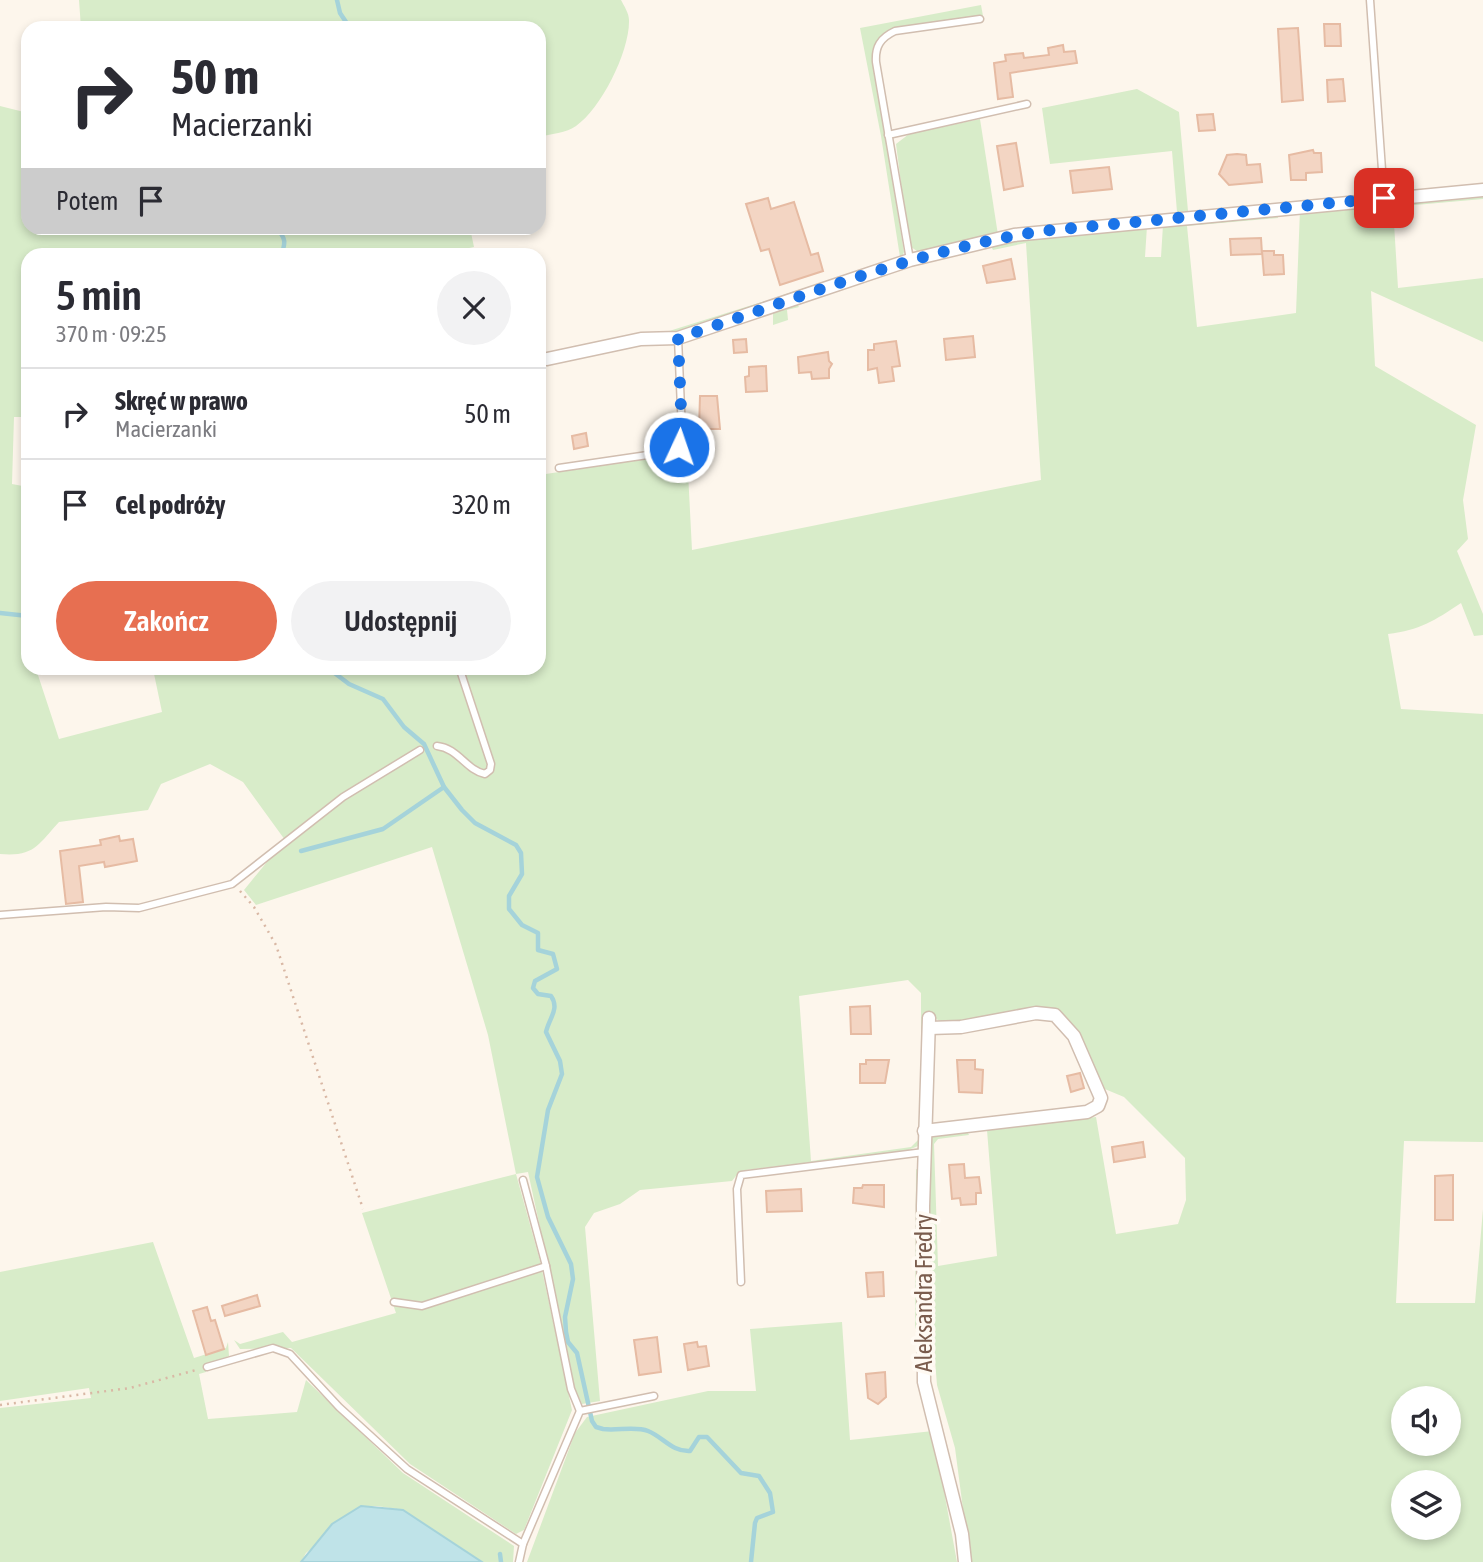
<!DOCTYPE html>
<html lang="pl">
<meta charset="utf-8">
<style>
body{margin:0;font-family:"Asap Condensed",sans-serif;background:#f2f2f3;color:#2b2b33;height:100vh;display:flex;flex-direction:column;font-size:26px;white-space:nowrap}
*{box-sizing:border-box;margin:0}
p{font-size:23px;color:#7c7c81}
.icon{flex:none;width:38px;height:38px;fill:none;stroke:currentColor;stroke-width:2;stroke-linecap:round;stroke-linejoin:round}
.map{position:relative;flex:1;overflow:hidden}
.drawer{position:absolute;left:21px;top:248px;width:525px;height:427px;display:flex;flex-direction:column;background:#fff;border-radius:21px;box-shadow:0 4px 10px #0003}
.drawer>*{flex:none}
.hud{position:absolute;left:21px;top:21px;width:525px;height:214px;border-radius:21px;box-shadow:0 4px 10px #0003;background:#fff;color:#2b2b33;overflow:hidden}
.controls{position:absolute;left:1391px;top:1386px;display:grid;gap:14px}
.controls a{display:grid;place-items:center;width:70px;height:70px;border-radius:50%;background:#fff;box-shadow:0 4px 10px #0003;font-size:35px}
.pin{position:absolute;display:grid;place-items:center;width:60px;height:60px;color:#fff;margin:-30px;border-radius:14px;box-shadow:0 4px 10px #0006}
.me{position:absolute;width:77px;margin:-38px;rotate:3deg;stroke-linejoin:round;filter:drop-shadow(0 0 5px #0008)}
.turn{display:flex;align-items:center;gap:24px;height:147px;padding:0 35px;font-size:32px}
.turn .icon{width:91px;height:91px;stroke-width:2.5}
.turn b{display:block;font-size:49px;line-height:60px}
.then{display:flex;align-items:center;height:66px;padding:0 35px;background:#0003;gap:14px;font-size:26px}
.round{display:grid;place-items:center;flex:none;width:74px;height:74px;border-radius:37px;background:#f2f2f3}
.head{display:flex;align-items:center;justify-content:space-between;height:119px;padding:0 35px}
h1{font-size:42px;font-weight:600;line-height:52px}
.button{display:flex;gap:14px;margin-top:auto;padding:14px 35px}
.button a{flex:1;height:80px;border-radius:42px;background:#e76f51;color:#fff;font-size:28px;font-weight:600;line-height:80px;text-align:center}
.button a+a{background:#f2f2f3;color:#2b2b33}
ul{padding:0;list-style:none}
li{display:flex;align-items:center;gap:21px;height:91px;padding:0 35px;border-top:2px solid #e1e1e2}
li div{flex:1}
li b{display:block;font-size:26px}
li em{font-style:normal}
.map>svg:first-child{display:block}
.green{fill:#d8ecc9;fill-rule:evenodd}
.water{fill:#bfe3e8;stroke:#a5d3da;stroke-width:2}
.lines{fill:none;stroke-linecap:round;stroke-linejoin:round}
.stream{stroke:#a5d3da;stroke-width:4.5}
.building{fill:#f3d5c3;stroke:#e6bba3;stroke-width:2}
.service-casing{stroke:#d1beb0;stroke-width:9}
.minor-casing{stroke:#d1beb0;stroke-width:15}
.path{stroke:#d9b8a5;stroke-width:2.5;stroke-dasharray:2 5;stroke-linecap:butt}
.service{stroke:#fff;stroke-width:6}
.minor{stroke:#fff;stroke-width:12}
.route{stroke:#1a73e8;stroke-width:12;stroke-dasharray:0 21.6}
.labels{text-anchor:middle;stroke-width:7;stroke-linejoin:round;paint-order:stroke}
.street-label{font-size:24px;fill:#7a5c4d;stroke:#fffaf3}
</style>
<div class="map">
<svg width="1483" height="1562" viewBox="0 0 1483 1562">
<rect width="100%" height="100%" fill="#fdf6ec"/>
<g class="green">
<path d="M79 0H621C624 6 629 13 629 20 630 51 601 109 576 126 567 133 550 134 539 137V28H81Z"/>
<path d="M981 5 983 16 895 28C879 34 873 44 873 61L904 252 901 260 787 297 783 295 900 257 881 136 860 28Z"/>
<path d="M1137 89 1179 112 1188 211 1177 212 1172 151 1050 164 1042 108Z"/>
<path d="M0 106 28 113V228H470L474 247 431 256H28V417H14L12 484 28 487V668L36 669 59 739 162 712 153 669 539 668V475L687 453 692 550 1041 480 1026 243 993 250 990 244 1147 226 1145 257H1161L1163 225 1277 214 1278 218 1187 226 1197 327 1296 313 1300 210 1483 194V199L1393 207 1398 288 1483 278V342L1371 291 1375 366 1476 425 1463 500 1468 539 1457 551 1483 614V635L1474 636 1461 603C1434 621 1420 630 1388 634L1401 709 1483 714V1142L1404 1141 1396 1303H1475L1483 1209V1562H970L955 1448 937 1385 929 1286V1141L935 1135 967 1131 969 1135 938 1139 934 1144 938 1266 997 1256 987 1130 1096 1117 1116 1234 1178 1224 1186 1200 1185 1158 1124 1097 1100 1087 1066 1021 1007 1016 946 1023 928 1016 925 1060 921 1070V993L908 980 799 996 811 1161 911 1147 918 1140 920 1088 923 1093 918 1146 906 1151 746 1170 739 1172 732 1181 640 1190 620 1204 594 1213 585 1227 600 1401 582 1404 575 1389 528 1172 516 1174 540 1261 572 1410 524 1530 516 1534 410 1464 291 1348 240 1349 234 1340 240 1344 283 1332 292 1342 396 1313 362 1213 516 1174 488 1035 432 847 256 905 244 890 285 840 243 782 210 764 161 784 148 810 59 822C38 845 34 857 0 854ZM1404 1398H1449V1444H1404ZM1404 1482H1449V1528H1404Z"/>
<path d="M980 119 998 235 920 253 911 247 908 238 896 144 909 134Z"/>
<path d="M765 301V305L671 334 655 331 666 332Z"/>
<path d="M797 304 799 307 787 310 788 320 773 325V311Z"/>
<path d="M916 1169 919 1170V1325L915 1329Z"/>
<path d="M153 1242 194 1358 226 1348 228 1342 229 1356 205 1366 206 1372 199 1374 208 1419 297 1412 306 1380 403 1473 514 1546 513 1562H482L403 1510 377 1506H361L306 1553 301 1562H0V1408L91 1398 89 1388 0 1401V1272Z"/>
<path d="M842 1322 850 1440 933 1431 957 1562H527L575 1433 587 1417 708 1391H756L750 1329Z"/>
</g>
<path class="water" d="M361 1506 403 1510 482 1562H301L332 1524Z"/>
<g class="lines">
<g class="stream">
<path d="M337 0 340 13 350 28"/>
<path d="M276 228C286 238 286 242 281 256"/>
<path d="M0 613 28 616"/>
<path d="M328 668 349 684 383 699 404 727 424 744 444 787 462 810 475 823 516 845 521 853 522 874 509 896V909L522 925 538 933V950L553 954 557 969 535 981 533 988 538 994 551 996C560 1009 549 1018 546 1032L560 1061 562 1074 548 1110 537 1177 548 1217 571 1264 573 1279 565 1317 566 1332 568 1342 577 1353 592 1421 596 1427 603 1429C616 1431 636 1426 648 1431 663 1437 672 1452 690 1451L699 1437H707L741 1473 759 1476 770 1493 773 1512 757 1518 755 1523 751 1562"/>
<path d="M301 851 383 829 444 787"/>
<path d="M500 1554 501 1562"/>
</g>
</g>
<g class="building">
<path d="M1324 24H1340L1341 46H1325Z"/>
<path d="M1298 28 1303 100 1282 102 1278 29Z"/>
<path d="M1063 45 1064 52 1075 51 1077 63 1010 73 1013 97 998 99 994 63 1006 61 1005 55 1023 53 1024 58 1049 55 1048 48Z"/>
<path d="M1343 79 1345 101 1328 102 1327 80Z"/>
<path d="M1213 114 1215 130 1199 131 1197 115Z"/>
<path d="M1016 143 1023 186 1004 190 997 146Z"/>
<path d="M1313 150 1314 153H1321L1322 172 1306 173V180H1291L1289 155Z"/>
<path d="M1237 154 1246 155 1247 165 1260 164 1262 182 1229 185 1219 174 1227 155Z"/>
<path d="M1109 167 1112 189 1073 193 1070 171Z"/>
<path d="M768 198 771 209 794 202 811 255 818 253 823 271 780 285 769 249 761 251 746 204Z"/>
<path d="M1261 238 1262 254 1231 255 1230 239Z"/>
<path d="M1262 251H1274V255H1283L1284 274 1264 275Z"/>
<path d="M1011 259 1015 279 987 283 983 266Z"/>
<path d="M973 336 975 357 946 360 944 339Z"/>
<path d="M746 339 747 352 734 353 733 340Z"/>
<path d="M896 341 900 366 892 367 894 381 879 383 877 368 868 370V350H874V344Z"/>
<path d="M828 352 829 361 832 364 829 369V378L812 379 811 372 799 373 798 357Z"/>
<path d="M766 366 767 391 746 392 745 377 749 376V367Z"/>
<path d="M700 396H717L720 429H699Z"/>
<path d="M586 433 588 446 574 449 572 436Z"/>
<path d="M119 836 120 841 133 839 137 861 105 867 104 862 79 866 83 902 66 904 60 851 101 845 100 840Z"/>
<path d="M870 1006 871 1034H851L850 1007Z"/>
<path d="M866 1060H889L885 1083H860V1064H866Z"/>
<path d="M957 1060H975V1069L983 1070 982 1093 959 1092Z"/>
<path d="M1080 1073 1084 1088 1071 1092 1067 1076Z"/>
<path d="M1143 1142 1145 1157 1114 1162 1112 1147Z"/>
<path d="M964 1164 965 1178 979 1177 981 1193H976V1204L961 1205 960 1198 952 1199 949 1165Z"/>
<path d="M1453 1175V1220H1435V1176Z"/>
<path d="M863 1185H884V1207L853 1203 854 1188H862Z"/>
<path d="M801 1189 802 1211 767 1212 766 1191Z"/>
<path d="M883 1272 884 1296 868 1297 866 1273Z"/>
<path d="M257 1295 260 1306 225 1316 222 1306Z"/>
<path d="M207 1307 211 1321 215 1320 224 1349 206 1355 193 1311Z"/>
<path d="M657 1337 661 1372 639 1375 634 1340Z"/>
<path d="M697 1342 698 1347 706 1346 709 1366 688 1370 684 1344Z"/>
<path d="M885 1372 886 1397 878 1404 868 1398 866 1374Z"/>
</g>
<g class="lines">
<g class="service-casing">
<g id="service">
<path d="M1370 0 1384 198"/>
<path d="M888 135 1027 104"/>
<path d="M910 260 876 62C875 47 880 38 895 31L980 19"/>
<path d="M559 468 675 451 679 447 682 432 678 338"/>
<path d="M437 746C458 748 466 770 485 774L490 770 491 764 461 673"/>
<path d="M0 915 106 907 139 908 232 884 343 797 420 750"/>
<path d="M523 1180 546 1266 571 1389 580 1411"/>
<path d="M741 1282 737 1189 741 1175 924 1152"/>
<path d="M394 1302 422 1306 546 1266"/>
<path d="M207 1367 273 1348 290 1354 339 1407 407 1469 523 1544 519 1562"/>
<path d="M523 1544 580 1411 654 1396"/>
</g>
</g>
<g class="minor-casing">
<g id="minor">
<path d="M547 359 641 339 678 338 910 260 1014 235 1483 190"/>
<path d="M929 1018 923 1206 924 1382 962 1534 965 1562"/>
<path d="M924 1131 1087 1112 1098 1106 1101 1098 1074 1036 1055 1015 1036 1013 961 1027 929 1028"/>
</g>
</g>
<g class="path">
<path d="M240 891 254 907 276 945 363 1209"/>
<path d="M0 1405 130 1388 196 1370"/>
</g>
<use href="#service" class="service"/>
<use href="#minor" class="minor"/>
</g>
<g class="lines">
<path class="route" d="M679 447 682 432 678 338C797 299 917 250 1042 231L1384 198"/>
</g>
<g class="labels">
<g class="street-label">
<text transform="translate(924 1293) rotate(-90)" y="8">Aleksandra Fredry</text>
</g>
</g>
</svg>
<div class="controls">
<a><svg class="icon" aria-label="sound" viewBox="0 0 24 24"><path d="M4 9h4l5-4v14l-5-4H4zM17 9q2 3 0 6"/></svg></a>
<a><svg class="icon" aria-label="layers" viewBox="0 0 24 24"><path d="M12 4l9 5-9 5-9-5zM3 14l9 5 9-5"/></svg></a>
</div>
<div class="pin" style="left:1384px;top:198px;background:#d93025"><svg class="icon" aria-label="arrive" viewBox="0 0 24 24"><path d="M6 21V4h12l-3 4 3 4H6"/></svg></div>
<svg class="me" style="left:679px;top:447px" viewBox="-20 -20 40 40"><circle r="17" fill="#1a73e8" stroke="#fff" stroke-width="3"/><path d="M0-11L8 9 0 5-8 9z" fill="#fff"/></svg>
<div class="hud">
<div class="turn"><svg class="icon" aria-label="right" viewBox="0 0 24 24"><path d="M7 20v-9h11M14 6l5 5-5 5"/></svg><div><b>50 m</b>Macierzanki</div></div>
<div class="then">Potem<svg class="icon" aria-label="arrive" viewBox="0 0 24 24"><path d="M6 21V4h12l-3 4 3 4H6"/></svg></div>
</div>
<section class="drawer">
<div class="head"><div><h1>5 min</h1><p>370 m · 09:25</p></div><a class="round"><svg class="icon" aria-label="close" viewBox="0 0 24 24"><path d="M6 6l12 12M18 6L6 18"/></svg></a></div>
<ul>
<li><svg class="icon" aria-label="right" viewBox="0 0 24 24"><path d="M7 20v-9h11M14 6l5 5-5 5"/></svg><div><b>Skręć w prawo</b><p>Macierzanki</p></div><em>50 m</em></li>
<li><svg class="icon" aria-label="arrive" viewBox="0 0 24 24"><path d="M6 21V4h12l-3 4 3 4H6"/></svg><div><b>Cel podróży</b></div><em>320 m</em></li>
</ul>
<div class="button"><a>Zakończ</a><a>Udostępnij</a></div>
</section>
</div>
